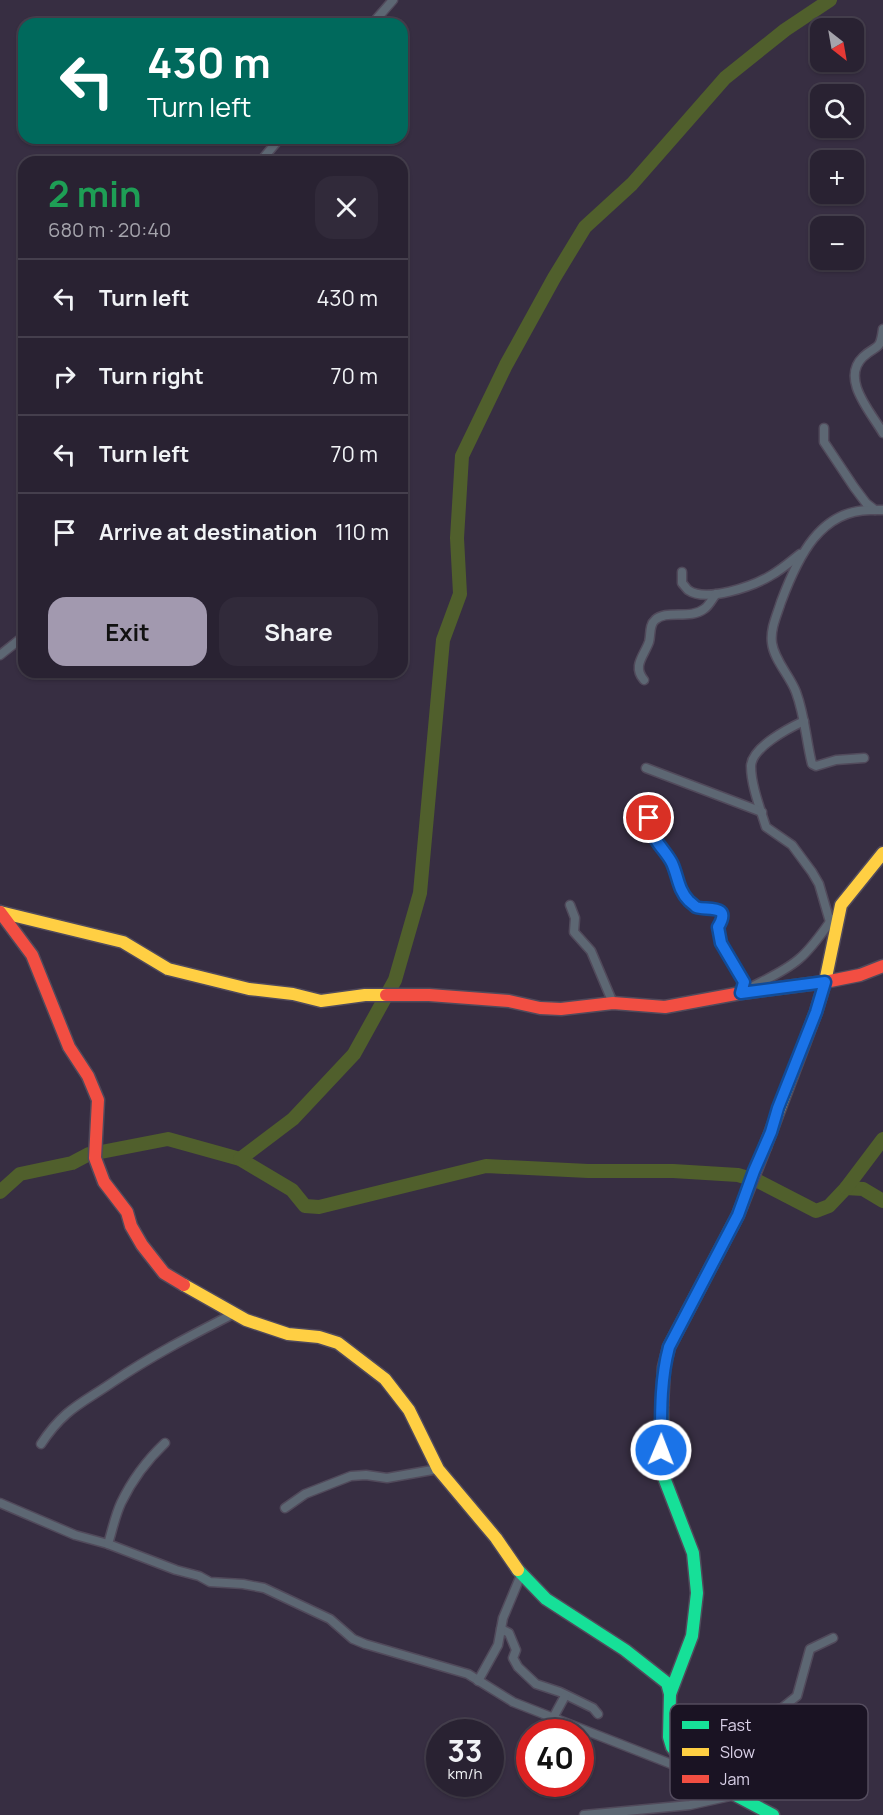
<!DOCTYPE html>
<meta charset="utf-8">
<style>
body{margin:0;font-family:Manrope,sans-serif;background:#312a3a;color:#f1f3f6;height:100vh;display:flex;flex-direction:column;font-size:22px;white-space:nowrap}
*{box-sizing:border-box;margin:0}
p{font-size:20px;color:#a5a4ac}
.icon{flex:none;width:33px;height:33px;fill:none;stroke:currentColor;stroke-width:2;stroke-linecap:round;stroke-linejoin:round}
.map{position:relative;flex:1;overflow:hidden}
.sheet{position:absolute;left:18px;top:156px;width:390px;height:522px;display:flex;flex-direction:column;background:#292232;border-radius:18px;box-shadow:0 2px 4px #0004,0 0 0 2px #453f4d}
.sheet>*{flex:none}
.top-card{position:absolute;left:18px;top:18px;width:390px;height:126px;border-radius:18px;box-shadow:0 2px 4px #0004,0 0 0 2px #453f4d;background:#00695c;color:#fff;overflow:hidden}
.needle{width:39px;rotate:149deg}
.fabs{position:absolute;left:810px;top:18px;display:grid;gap:12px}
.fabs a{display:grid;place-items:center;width:54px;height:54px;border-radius:12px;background:#292232;box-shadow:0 2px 4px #0004,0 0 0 2px #453f4d;font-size:30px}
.speed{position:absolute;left:426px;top:1719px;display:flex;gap:12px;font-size:30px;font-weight:700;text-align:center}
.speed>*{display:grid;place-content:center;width:78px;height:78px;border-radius:50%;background:#292232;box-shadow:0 2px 4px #0004,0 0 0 2px #453f4d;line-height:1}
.speed small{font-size:15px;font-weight:400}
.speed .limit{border:9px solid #d22;background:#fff;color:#111}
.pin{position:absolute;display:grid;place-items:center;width:51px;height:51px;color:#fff;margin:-26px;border:3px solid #fff;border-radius:50%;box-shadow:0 2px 6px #0007}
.me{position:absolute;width:66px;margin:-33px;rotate:1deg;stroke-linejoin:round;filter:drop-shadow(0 0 4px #0008)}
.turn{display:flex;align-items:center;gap:21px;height:126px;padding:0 30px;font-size:27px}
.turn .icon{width:78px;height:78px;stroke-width:2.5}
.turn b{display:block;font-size:42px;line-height:51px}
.round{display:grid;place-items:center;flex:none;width:63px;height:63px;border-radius:18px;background:#312a3a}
.headline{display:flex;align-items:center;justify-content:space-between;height:102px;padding:0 30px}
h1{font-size:36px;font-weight:700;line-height:45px;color:#1e9e55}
.button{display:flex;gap:12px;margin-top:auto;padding:12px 30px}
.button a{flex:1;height:69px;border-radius:18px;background:#a299af;color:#111;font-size:24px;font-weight:700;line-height:69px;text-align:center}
.button a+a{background:#312a3a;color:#f1f3f6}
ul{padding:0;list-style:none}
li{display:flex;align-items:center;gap:18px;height:78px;padding:0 30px;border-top:2px solid #453f4d}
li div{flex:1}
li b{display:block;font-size:22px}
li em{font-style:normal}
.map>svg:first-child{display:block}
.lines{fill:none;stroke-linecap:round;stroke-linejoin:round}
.river{stroke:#505f2c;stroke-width:14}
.street-casing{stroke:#514a5b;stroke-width:11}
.fast-casing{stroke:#514a5b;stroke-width:15}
.slow-casing{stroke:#514a5b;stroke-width:15}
.jam-casing{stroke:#514a5b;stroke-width:15}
.street{stroke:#5d6773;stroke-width:8}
.fast{stroke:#16e098;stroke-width:12}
.slow{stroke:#ffcf43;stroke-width:12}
.jam{stroke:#f24e42;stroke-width:12}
.route-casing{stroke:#114b97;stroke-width:15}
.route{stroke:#1a73e8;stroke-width:10}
.key{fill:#1a1323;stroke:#544c5e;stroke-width:1.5}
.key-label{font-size:16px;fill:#dbd2e9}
</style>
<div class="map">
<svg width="883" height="1815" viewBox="0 0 883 1815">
<rect width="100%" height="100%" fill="#372e42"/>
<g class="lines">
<g class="river">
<path d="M101 1152 168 1139 240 1159 292 1190 305 1206 319 1207 486 1166 588 1171H673L738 1175 758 1181 816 1211 829 1206 846 1188 863 1189 883 1201"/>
<path d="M240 1159 293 1119 354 1054 395 980 420 893 443 640 460 594 457 538 462 456 506 365 554 278 585 227 632 184 725 78 785 30 830 0"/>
<path d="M846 1188 883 1139"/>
<path d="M0 1192 20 1174 72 1163 89 1154"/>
</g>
<g class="street-casing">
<g id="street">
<path d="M372 24 393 0"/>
<path d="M260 162 280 138"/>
<path d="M883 329C880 352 877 344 863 357 840 379 871 412 883 433"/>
<path d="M824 428V442L854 487 866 503 875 510H883"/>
<path d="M682 572V583C684 585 686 588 688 590 706 603 753 586 770 576 781 570 790 562 800 554"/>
<path d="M0 655 24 636"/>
<path d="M644 680C632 666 644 656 649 642 651 635 649 625 655 620 666 609 690 620 704 609 709 606 712 599 716 594"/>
<path d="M804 721C789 728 752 747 751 766 751 785 760 808 766 827L792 845 812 872 819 884 830 922"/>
<path d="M864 758 836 760 816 766 812 764C806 740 805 716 796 692 790 676 774 660 772 643 770 629 777 615 781 602 797 559 820 507 875 510"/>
<path d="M646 768 762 812"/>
<path d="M649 818C651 825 653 834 656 840 661 848 668 855 672 863 678 876 678 890 689 901 689 901 695 906 696 907 705 910 733 903 718 927L721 943 744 982 741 993"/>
<path d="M570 905 575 918 574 932 591 951 613 1003"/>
<path d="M746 990C764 980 784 972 799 959 812 948 822 933 832 919"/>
<path d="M41 1444C64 1409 81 1404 113 1382 151 1356 192 1335 233 1314"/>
<path d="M0 1503 75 1535 108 1544 176 1570 199 1576 210 1582 243 1584 264 1588 330 1619 353 1639 365 1644 468 1674 513 1702 689 1771"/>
<path d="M285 1508 305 1494 351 1476 366 1475 387 1478 438 1469"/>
<path d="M108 1544C112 1531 115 1516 121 1503 132 1480 147 1460 165 1443"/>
<path d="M501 1629 509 1633 516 1650 513 1658 518 1667 536 1684 560 1692 593 1708 598 1714"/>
<path d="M478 1681 498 1645 503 1618 521 1575"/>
<path d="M553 1718 565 1696"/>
<path d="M672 1747 720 1725 782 1708 797 1696 810 1649 833 1638"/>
<path d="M584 1815 690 1805 735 1795"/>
</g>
</g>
<g class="fast-casing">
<g id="fast">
<path d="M662 1405 663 1475 693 1553 697 1593 692 1636 670 1694"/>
<path d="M518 1570 546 1599 625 1650 667 1683 670 1694 669 1737 672 1747 690 1771 773 1815"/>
</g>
</g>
<g class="slow-casing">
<g id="slow">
<path d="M0 912 123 942 168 969 249 989 293 994 321 1001 365 995H386"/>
<path d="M765 1147 816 1012 825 982 841 905 883 853"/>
<path d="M184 1285 246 1320 288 1334 319 1337 338 1343 385 1379 409 1410 438 1469 496 1538 518 1570"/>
</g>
</g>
<g class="jam-casing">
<g id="jam">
<path d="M0 912 32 955 69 1047 88 1076 98 1100 95 1158 104 1182 127 1212 131 1226 142 1245 164 1273 184 1285"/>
<path d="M386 995H429L509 1001 540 1008 561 1009 613 1003 665 1007 741 993 825 982 860 975 883 966"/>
<path d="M662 1405 664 1367 669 1347 738 1215 765 1147"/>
</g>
</g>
<use href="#street" class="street"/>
<use href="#fast" class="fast"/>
<use href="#slow" class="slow"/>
<use href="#jam" class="jam"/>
</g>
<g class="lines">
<g class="route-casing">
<path id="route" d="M649 818C651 825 653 834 656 840 661 848 668 855 672 863 678 876 678 890 689 901 689 901 695 906 696 907 705 911 733 903 718 927L721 943 744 982 741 993 825 982 816 1012 778 1108 771 1132 754 1171 738 1215 669 1347C660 1381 661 1415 661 1450"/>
</g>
<use href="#route" class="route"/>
</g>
<rect x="670" y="1704" width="198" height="96" rx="9" class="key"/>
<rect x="682" y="1721" width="27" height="8" fill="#16e098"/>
<rect x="682" y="1748" width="27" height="8" fill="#ffcf43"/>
<rect x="682" y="1775" width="27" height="8" fill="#f24e42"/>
<g class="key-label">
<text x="720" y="1731">Fast</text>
<text x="720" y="1758">Slow</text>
<text x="720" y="1785">Jam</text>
</g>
</svg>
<div class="fabs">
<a><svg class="needle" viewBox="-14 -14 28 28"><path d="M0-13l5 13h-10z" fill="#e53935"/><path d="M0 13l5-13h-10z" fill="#a5a4ac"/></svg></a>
<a><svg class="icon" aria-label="search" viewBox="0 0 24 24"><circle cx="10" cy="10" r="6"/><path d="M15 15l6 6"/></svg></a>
<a>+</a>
<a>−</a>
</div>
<div class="speed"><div>33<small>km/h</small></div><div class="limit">40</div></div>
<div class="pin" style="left:649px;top:818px;background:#d93025"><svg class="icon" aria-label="arrive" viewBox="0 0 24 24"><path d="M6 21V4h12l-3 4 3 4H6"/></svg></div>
<svg class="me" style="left:661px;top:1450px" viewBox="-20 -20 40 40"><circle r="17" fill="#1a73e8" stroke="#fff" stroke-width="3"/><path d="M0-11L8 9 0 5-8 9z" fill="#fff"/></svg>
<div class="top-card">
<div class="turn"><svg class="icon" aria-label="left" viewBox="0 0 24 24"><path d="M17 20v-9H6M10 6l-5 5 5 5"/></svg><div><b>430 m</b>Turn left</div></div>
</div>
<section class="sheet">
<div class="headline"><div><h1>2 min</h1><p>680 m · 20:40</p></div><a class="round"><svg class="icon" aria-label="close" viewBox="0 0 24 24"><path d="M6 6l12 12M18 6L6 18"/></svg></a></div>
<ul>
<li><svg class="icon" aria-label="left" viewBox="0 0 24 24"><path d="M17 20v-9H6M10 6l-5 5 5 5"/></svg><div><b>Turn left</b></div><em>430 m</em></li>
<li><svg class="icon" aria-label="right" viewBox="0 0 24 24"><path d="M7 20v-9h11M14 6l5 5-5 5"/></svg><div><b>Turn right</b></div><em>70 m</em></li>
<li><svg class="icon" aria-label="left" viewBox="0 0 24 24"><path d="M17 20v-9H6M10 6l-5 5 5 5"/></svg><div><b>Turn left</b></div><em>70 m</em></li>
<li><svg class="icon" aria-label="arrive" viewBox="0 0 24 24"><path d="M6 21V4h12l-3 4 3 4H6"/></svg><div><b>Arrive at destination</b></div><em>110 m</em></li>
</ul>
<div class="button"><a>Exit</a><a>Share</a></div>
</section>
</div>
